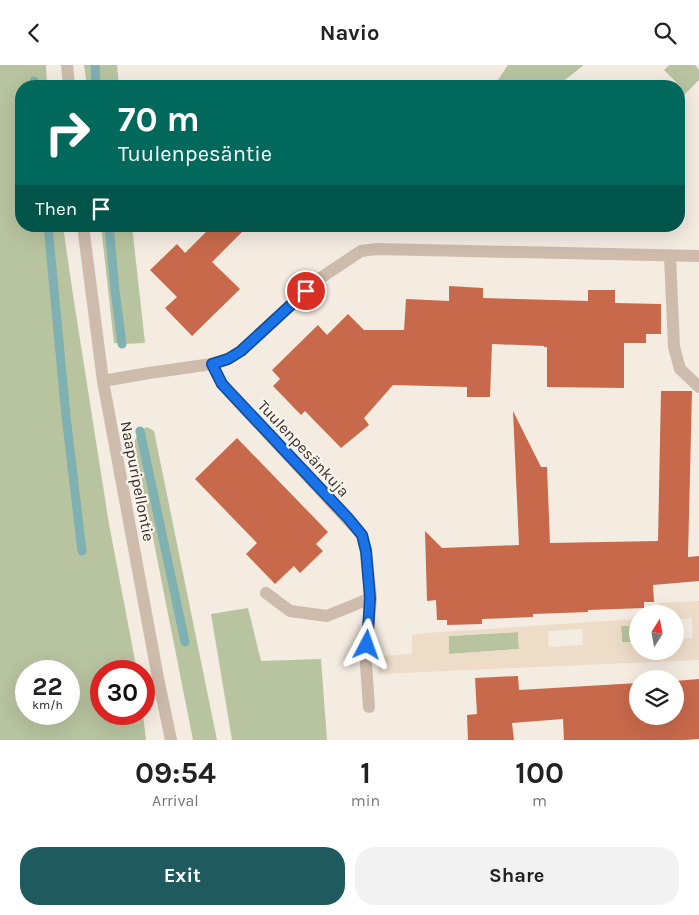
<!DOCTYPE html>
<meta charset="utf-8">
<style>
body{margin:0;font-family:Karla,sans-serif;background:#f2f2f2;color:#222;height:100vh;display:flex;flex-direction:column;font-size:19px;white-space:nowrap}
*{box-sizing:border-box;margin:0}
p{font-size:16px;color:#767676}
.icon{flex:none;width:28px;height:28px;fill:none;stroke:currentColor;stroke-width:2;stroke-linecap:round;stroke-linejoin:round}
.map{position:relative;height:675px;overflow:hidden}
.sheet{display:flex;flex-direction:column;background:#fff;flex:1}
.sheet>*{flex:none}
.banner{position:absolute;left:15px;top:15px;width:670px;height:152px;border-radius:20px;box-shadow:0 5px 20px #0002;background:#00695c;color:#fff;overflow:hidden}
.needle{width:32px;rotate:11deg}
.tools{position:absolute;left:629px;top:540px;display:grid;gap:10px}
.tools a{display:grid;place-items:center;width:55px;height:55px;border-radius:50%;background:#fff;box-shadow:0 5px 20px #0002;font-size:25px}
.speed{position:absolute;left:15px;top:595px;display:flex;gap:10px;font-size:25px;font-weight:700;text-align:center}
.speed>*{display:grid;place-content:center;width:65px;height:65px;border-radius:50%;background:#fff;box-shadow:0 5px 20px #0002;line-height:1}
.speed small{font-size:12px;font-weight:400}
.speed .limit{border:8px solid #d22;background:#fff;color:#111}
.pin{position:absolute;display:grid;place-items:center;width:42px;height:42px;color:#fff;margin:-21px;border:2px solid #fff;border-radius:50%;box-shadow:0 1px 5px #0007}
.me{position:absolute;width:55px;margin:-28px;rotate:4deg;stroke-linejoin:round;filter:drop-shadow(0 0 4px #0008)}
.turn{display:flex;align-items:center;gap:18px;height:105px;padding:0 20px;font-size:22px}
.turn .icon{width:65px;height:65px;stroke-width:2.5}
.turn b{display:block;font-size:35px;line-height:42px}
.then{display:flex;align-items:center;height:48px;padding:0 20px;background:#0003;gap:10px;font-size:19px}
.eta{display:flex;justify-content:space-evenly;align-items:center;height:85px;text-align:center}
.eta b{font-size:30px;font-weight:700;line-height:35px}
.cta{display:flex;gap:10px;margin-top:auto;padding:10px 20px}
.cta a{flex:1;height:58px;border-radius:20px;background:#1f5a5e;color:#fff;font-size:20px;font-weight:700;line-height:58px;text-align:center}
.cta a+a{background:#f2f2f2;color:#222}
header{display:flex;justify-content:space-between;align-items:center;height:65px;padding:0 20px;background:#fff;font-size:22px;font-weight:700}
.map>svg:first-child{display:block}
.green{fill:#b8c4a0;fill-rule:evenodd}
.plaza{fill:#ecdcc8;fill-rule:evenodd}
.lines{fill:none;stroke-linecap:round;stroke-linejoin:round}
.stream{stroke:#7fb0b2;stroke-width:9}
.building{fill:#c8694b}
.service{stroke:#cdbbac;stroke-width:12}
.minor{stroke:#cdbbac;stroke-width:12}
.tertiary{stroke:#cdbbac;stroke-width:12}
.route-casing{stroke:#114b97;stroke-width:12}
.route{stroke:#1a73e8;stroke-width:9}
.labels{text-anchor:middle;stroke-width:4.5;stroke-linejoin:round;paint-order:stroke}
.street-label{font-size:16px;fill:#3b302b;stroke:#fbf5ee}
</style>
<header><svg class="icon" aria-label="back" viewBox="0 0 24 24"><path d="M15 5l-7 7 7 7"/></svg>Navio<svg class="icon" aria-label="search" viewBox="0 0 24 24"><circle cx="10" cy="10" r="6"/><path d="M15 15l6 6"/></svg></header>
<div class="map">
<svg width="699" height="675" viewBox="0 0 699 675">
<rect width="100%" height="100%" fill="#f4ebe1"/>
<g class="green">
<path d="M0 0H46L47 21H21V161H63L73 230 109 459 137 606H101V649H143L146 675H0ZM69 606V649H26V606Z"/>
<path d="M84 0H117L119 21H87Z"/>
<path d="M508 0H584L557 21H494Z"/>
<path d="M669 0H695L699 5V15L679 35V23L680 21 664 5Z"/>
<path d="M101 161H132L145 278 122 279 114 278Z"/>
<path d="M147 362 154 366 217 675H193L134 377 140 366Z"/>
<path d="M248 543 261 596 321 594 327 675H232L211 549Z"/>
<path d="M637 560V577L622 578 621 561Z"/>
<path d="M518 567 519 584 449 589 448 571Z"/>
</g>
<path class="plaza" d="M699 536V595L378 609 379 591 412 589V570L427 568 637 554V560L621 561 622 577H637L638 586H675V549H659V538ZM692 553 693 573 678 574 677 554ZM582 564 583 580 549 582 548 566ZM518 567 519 584 449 589V571Z"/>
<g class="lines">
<g class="stream">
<path d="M95 0 96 21"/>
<path d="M34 16V21"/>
<path d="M48 161 66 351 82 486"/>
<path d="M109 161 115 225 122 279"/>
<path d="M140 366 185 577"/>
</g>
</g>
<g class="building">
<path d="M212 161H248L212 197 240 224 192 271 165 243 177 232 150 205 177 179 185 188Z"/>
<path d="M449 221 483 223V233L588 236V225H615V238L661 239V269H646V278H624V323L547 322V282H544V281L492 279 490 332H467V322L393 320 364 353 369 360 341 383 305 346 301 350 273 321 280 314 272 305 318 260 327 270 348 249 364 265H404L406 234 449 236Z"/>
<path d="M661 326H692L688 492 699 491V516L653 520 654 537H644V543L588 545V547L533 549V552L482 554V559L447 560V555H437L436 535 427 536 425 466 442 483 519 480 513 346 541 402H547L550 478 658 476Z"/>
<path d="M237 373 328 467 316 479 323 486 300 508 294 501 275 519 246 489 257 478 195 414Z"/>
<path d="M518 611 519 625 638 618V651H675V616L699 614V674L684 675H564L563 654 512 658 514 675H468L467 650 477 649 475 613Z"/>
</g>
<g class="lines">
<g class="service">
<path d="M670 191 674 282 680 304 699 322"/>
<path d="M266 528 290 546 327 551 371 533"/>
<path d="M367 580 366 599 369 642"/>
</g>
<g class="minor">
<path d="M212 299 222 319 362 470 366 486 371 533 367 580"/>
<path d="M103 316 149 308 212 299 228 294 241 286 319 214 361 186 377 184 699 191"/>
</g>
<g class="tertiary">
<path d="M67 0 69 21"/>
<path d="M83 161 103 316 158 613 171 675"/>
</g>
</g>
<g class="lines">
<g class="route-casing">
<path id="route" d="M306 226 241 286 228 294 212 299 222 319 348 453 362 470 366 486 370 533 367 580"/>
</g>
<use href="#route" class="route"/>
</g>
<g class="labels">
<g class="street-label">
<text transform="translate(304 383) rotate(47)" y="6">Tuulenpesänkuja</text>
<text transform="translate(138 416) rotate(79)" y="6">Naapuripellontie</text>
</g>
</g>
</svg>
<div class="tools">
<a><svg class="needle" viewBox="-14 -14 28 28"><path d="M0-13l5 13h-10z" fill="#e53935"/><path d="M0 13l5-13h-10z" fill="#767676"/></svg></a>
<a><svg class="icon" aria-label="layers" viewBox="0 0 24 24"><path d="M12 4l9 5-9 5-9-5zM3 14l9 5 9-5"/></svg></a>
</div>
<div class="speed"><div>22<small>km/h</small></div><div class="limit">30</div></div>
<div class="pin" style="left:306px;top:226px;background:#d93025"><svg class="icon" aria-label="arrive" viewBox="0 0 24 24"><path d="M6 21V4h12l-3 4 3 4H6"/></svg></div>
<svg class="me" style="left:367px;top:580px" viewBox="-20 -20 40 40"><path d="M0-17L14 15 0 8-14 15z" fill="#1a73e8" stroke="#fff" stroke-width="4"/></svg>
<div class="banner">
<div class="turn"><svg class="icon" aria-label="right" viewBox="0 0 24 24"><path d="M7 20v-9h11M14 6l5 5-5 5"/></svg><div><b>70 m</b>Tuulenpesäntie</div></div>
<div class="then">Then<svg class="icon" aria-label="arrive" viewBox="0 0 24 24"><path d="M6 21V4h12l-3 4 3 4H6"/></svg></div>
</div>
</div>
<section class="sheet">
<div class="eta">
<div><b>09:54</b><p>Arrival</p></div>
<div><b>1</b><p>min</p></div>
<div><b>100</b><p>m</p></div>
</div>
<div class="cta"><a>Exit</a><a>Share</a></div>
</section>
